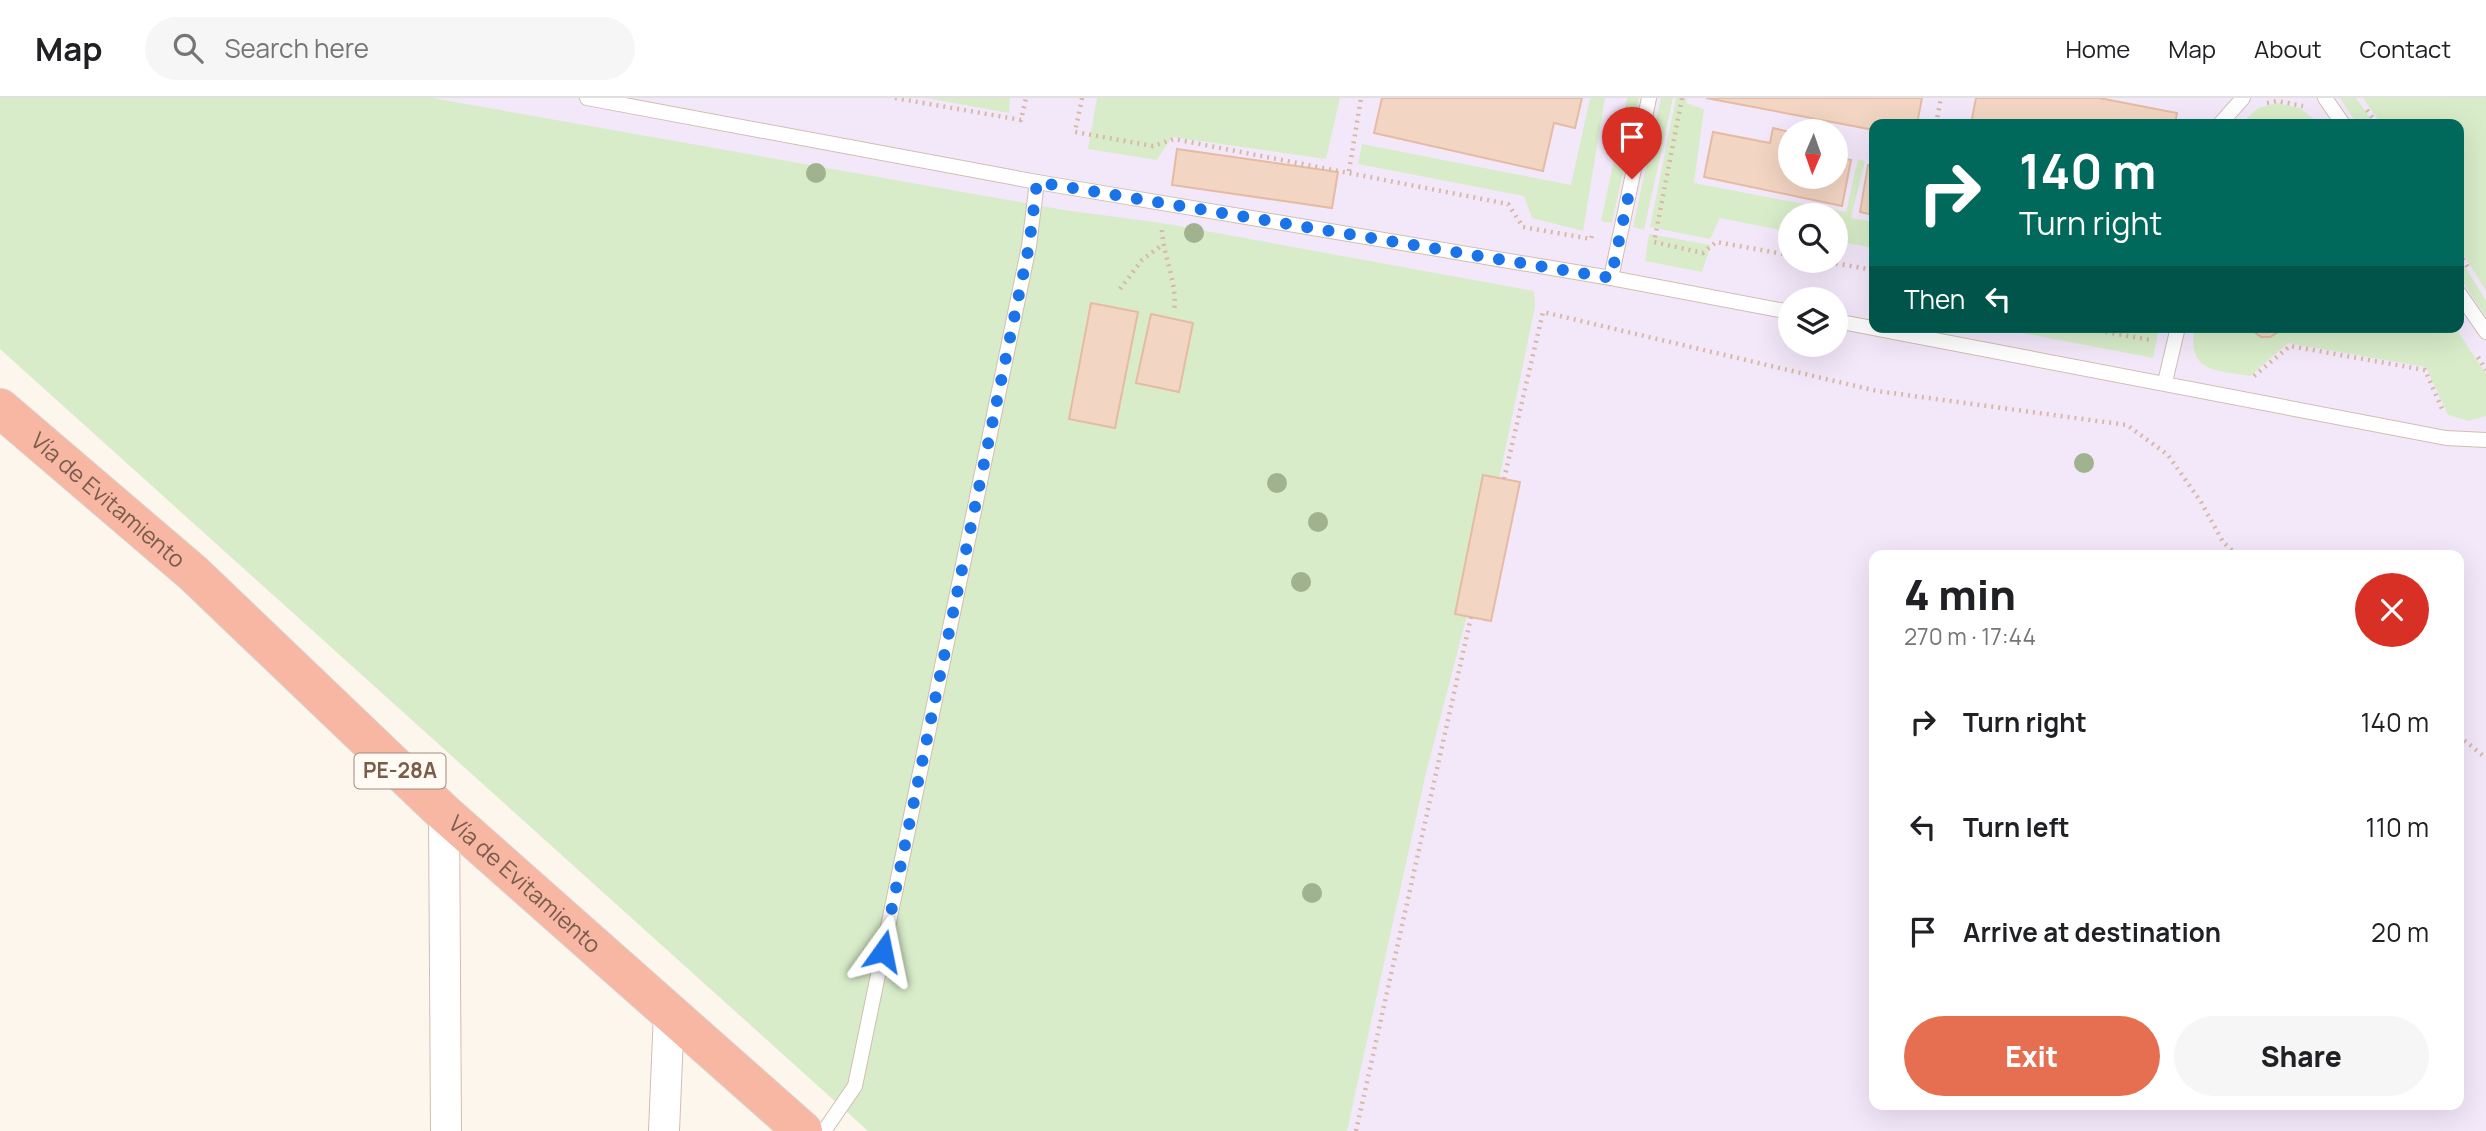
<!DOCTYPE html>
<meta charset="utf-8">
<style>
body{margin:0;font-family:Manrope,sans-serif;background:#f6f6f6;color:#202124;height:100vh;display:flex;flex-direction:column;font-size:26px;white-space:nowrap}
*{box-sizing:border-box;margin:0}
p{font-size:23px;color:#757577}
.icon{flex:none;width:38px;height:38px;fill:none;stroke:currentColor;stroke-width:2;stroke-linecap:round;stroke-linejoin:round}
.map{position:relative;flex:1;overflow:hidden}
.panel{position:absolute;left:1869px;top:452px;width:595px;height:560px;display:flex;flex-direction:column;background:#fff;border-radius:14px;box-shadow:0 7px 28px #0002}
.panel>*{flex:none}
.hud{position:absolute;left:1869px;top:21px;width:595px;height:214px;border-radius:14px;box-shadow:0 7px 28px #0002;background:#00695c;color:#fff;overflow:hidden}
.needle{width:46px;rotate:182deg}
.tools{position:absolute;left:1778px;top:21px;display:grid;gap:14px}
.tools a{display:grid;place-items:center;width:70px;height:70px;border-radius:50%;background:#fff;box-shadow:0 7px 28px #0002;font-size:35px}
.pin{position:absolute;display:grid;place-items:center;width:60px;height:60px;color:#fff;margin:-72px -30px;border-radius:50% 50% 50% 0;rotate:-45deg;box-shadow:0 0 7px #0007}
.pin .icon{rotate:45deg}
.me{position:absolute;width:77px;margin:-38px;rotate:12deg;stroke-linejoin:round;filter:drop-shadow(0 0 5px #0008)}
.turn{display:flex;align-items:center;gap:24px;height:147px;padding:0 35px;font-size:32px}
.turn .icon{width:91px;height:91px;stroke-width:2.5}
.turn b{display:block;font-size:49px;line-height:60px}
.then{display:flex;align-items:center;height:66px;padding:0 35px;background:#0003;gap:14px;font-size:26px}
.round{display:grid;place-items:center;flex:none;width:74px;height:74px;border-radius:37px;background:#f6f6f6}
.headline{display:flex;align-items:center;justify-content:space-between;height:119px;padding:0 35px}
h1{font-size:42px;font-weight:800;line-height:52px}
.cta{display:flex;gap:14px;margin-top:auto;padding:14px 35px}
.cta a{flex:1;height:80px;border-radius:42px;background:#e76f51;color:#fff;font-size:28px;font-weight:800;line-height:80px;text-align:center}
.cta a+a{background:#f6f6f6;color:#202124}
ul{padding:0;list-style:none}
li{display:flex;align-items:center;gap:21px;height:105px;padding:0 35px}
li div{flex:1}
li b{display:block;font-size:26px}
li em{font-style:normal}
header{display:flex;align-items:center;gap:42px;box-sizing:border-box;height:98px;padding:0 35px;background:#fff;border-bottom:2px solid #e0e0e0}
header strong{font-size:33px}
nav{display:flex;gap:38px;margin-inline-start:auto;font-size:24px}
.search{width:490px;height:63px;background:#f6f6f6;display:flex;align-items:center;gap:18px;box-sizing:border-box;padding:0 24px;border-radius:38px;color:#757577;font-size:26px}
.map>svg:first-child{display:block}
.education{fill:#f3e8fa;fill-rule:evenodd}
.green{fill:#d8ecc9}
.building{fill:#f3d5c3;stroke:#e6bba3;stroke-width:2}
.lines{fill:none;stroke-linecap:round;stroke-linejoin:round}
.lane-casing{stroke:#d1beb0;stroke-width:16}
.street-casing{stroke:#d1beb0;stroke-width:32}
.highway-casing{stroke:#dad1cd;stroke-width:40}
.path{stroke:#d9b8a5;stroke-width:4.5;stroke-dasharray:2 5;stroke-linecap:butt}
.lane{stroke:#fff;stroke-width:14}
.street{stroke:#fff;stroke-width:30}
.highway{stroke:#f7b7a3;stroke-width:38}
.tree{fill:#a0b28e}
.route{stroke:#1a73e8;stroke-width:12;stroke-dasharray:0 21.6}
.labels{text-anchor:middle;stroke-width:5;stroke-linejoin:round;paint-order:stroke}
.shield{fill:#fffaf3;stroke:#a28b7f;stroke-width:2}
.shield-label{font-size:21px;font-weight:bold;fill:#7a5c4d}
.street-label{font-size:23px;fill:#7a5c4d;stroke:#fffaf3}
</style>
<header>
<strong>Map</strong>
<div class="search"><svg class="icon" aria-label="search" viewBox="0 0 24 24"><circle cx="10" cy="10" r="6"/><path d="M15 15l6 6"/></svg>Search here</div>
<nav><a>Home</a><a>Map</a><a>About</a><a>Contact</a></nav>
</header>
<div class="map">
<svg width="2486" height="1033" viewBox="0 0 2486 1033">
<rect width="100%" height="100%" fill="#fdf6ec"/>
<path class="education" d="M0 0H2486V1033H870ZM1874 26H2459V229H1874ZM1790 33H1836V79H1790ZM1790 117H1836V163H1790ZM1790 201H1836V247H1790ZM1874 457H2459V1006H1874Z"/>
<g class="green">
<path d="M0 0H432L1064 112 1162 125 1534 193 1535 209 1486 444 1425 679 1347 1033H868L0 251Z"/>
<path d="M926 0H1010L1009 15Z"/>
<path d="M1097 0H1340L1326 61 1172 39 1157 62 1088 51Z"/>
<path d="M1590 0H1605L1583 133 1532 120 1524 98 1358 66 1362 46 1571 87Z"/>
<path d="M1627 0H1639L1612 125 1601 123Z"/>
<path d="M1661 0H1673L1644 132 1633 129Z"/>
<path d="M1676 0H1687L1686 5 1704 11 1694 85 1846 114 1858 61 1865 63 1851 120 1874 124V150L1836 143V117H1790V134L1720 120 1710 141 1650 129Z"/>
<path d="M2340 0H2356L2374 26H2357Z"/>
<path d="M2363 0H2486V193L2459 149V26H2381Z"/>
<path d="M2277 5 2300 10 2320 26H2241L2258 10Z"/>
<path d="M1649 136 1711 147 1702 174 1645 163Z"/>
<path d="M2459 159 2486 203V219L2459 178Z"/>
<path d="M1991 229H2159L2153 260Z"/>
<path d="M2195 229H2455L2486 276V318L2469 323 2448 317 2426 269 2288 245 2250 278C2216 272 2186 275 2195 229Z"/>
</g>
<g class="building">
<path d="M1382 0H1582L1575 30 1554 25 1543 73 1374 35Z"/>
<path d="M1706 0H1922L1917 26H1874V32Z"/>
<path d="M1976 0H2099L2177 15 2175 26H1971Z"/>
<path d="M1773 30 1790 34V79H1836V59L1851 62 1842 108 1704 79 1713 34 1770 45Z"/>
<path d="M1177 51 1338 74 1332 110 1172 87Z"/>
<path d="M1868 67 1874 68V117L1860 114Z"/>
<path d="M1091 205 1138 214 1115 330 1069 321Z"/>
<path d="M1151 216 1193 225 1179 294 1136 285Z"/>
<path d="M2248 229H2286L2270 239H2261Z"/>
<path d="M1483 377 1520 384 1491 523 1455 516Z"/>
</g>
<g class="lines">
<g class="lane-casing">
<g id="lane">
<path d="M587 0 1037 84 1611 180 1790 214"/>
<path d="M2325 0 2343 26"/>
<path d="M2220 26 2243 0"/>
<path d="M1611 180 1649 0"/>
<path d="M2459 195 2486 234"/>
<path d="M1836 223 2446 340 2486 342"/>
<path d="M2165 284 2178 229"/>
<path d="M824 1033 855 988 1029 148 1037 84"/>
</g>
</g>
<g class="street-casing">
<g id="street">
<path d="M444 715 446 1033"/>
<path d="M664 1033 669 914"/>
</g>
</g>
<g class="highway-casing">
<g id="highway">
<path id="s1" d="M0 310 193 475 444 715 803 1033"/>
</g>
</g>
<g class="path">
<path d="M895 0 1021 22 1026 0"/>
<path d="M1082 0 1075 34 1153 48 1174 41 1508 106 1523 129 1591 141 1592 137"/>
<path d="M1682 0 1654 144 1703 155 1716 144 1790 157"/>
<path d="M2267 5 2277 3 2303 8"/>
<path d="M2367 12 2377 26"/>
<path d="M1936 26 1941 0"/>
<path d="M1349 73 1361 0"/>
<path d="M1162 132C1163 159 1178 185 1174 213"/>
<path d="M2459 155 2469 171"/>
<path d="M1822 163 1874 172"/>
<path d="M1120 191 1142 162 1162 147"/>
<path d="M2078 229 2151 242"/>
<path d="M2478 259 2486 272"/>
<path d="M2254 278 2290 248 2425 272 2443 313"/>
<path d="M1504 381 1543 214 1877 293 2127 327 2168 357 2201 404 2223 444 2237 457"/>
<path d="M2459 638 2486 660"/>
<path d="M1356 1033 1471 519"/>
</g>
<use href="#lane" class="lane"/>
<use href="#street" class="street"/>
<use href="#highway" class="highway"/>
</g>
<g class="tree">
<circle cx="816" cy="75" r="10"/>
<circle cx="1194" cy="135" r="10"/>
<circle cx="2084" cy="365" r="10"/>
<circle cx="1277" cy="385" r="10"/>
<circle cx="1318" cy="424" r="10"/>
<circle cx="1301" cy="484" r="10"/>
<circle cx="1312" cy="795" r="10"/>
</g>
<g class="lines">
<path class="route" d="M883 853 1029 148 1037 84 1611 180 1632 81"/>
</g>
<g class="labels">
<rect class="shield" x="354.5" y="655.5" width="91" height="35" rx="5"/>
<g class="shield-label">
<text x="400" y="680">PE-28A</text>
</g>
<g class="street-label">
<text dy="8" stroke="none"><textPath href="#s1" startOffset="142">Vía de Evitamiento</textPath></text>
<text dy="8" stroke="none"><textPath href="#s1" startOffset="709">Vía de Evitamiento</textPath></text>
</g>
</g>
</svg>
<div class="tools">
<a><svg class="needle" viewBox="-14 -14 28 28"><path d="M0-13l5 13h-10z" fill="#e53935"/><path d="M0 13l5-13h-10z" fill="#757577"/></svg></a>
<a><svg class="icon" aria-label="search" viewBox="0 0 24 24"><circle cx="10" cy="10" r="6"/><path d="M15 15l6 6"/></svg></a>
<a><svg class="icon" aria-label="layers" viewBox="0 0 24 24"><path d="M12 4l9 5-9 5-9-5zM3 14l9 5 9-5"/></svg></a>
</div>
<div class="pin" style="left:1632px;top:81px;background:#d93025"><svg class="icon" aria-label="arrive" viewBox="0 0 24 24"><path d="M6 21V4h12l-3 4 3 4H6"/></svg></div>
<svg class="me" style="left:883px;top:853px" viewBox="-20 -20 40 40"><path d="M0-17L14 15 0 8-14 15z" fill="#1a73e8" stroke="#fff" stroke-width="4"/></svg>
<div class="hud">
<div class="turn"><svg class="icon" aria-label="right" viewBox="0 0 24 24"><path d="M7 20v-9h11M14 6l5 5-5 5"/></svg><div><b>140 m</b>Turn right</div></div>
<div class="then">Then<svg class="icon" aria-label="left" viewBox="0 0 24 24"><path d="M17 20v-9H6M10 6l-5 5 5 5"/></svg></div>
</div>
<section class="panel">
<div class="headline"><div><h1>4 min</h1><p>270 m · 17:44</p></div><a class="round" style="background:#d93025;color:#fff"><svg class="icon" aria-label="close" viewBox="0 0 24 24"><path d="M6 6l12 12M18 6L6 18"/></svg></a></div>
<ul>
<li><svg class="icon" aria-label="right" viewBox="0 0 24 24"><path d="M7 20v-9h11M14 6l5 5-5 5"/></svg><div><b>Turn right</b></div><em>140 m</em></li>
<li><svg class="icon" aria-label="left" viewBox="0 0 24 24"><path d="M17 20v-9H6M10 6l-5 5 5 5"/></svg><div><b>Turn left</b></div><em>110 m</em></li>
<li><svg class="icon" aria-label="arrive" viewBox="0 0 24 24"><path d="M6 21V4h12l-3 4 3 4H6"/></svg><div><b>Arrive at destination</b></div><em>20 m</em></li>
</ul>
<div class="cta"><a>Exit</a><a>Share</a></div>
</section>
</div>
